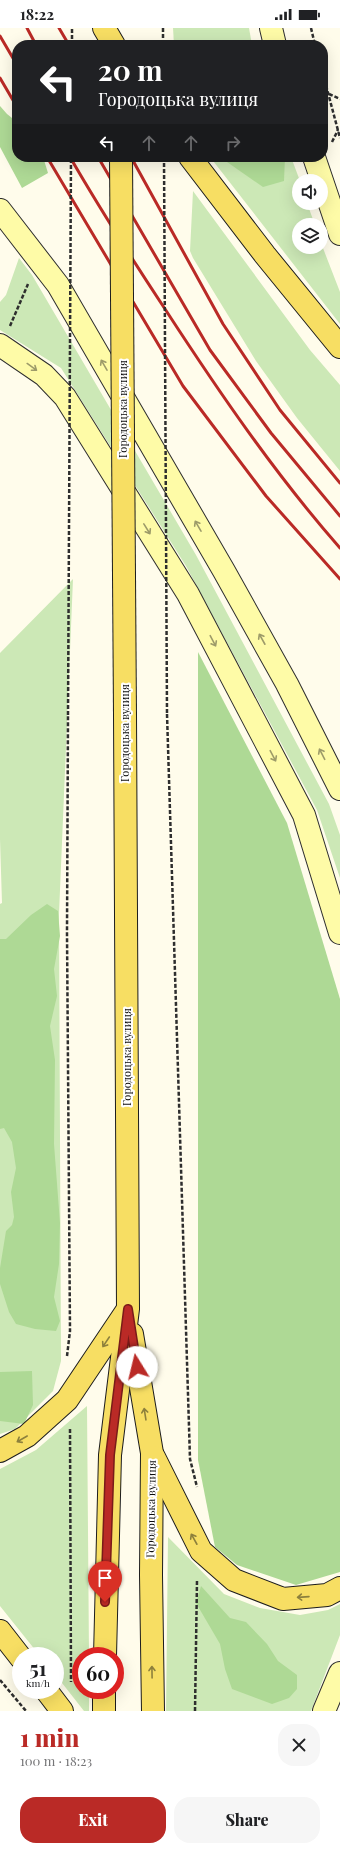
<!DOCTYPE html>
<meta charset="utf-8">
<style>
body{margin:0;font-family:"Playfair Display",serif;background:#f6f6f6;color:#202124;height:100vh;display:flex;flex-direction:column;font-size:15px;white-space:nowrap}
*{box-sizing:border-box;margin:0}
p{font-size:13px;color:#757577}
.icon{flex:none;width:22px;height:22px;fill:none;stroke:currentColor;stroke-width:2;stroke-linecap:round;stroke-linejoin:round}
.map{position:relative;height:1683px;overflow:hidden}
.side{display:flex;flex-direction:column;background:#fff;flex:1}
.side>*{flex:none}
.guide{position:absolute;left:12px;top:12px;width:316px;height:122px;border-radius:16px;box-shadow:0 4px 16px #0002;background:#202124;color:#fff;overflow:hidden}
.controls{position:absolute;left:292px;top:146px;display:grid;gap:8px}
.controls a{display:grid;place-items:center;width:36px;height:36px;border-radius:50%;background:#fff;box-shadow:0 4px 16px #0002;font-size:20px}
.speed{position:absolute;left:12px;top:1619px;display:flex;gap:8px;font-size:20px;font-weight:700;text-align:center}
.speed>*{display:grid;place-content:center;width:52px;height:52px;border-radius:50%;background:#fff;box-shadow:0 4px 16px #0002;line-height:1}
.speed small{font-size:10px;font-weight:400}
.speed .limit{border:6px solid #d22;background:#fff;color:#111}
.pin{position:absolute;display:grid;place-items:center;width:34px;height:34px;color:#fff;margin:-41px -17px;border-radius:50% 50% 50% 0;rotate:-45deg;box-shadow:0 0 4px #0007}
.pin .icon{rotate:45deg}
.me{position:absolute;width:44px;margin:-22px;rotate:351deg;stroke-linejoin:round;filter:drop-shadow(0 0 3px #0008)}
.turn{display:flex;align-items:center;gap:14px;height:84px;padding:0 20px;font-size:18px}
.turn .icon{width:52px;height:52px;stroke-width:2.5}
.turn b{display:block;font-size:28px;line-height:34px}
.lanes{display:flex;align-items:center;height:38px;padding:0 20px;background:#0003;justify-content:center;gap:20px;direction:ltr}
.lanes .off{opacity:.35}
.round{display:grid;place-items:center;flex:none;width:42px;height:42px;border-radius:16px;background:#f6f6f6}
.summary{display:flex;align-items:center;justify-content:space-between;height:68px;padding:0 20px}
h1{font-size:24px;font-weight:800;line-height:30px;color:#ba2a26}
.action{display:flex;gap:8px;margin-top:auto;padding:8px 20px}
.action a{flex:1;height:46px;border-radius:16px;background:#ba2a26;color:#fff;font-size:16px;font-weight:800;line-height:46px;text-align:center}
.action a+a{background:#f6f6f6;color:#202124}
.status{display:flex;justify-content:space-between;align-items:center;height:28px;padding:0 20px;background:#fff;direction:ltr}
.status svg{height:11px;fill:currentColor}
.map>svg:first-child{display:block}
.green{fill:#cce8b6}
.forest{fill:#aed995}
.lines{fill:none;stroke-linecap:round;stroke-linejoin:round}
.secondary-casing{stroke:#2e2e2e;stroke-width:24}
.primary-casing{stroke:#1d1d1d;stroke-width:24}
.path{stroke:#2e2e2e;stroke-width:2.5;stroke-dasharray:4 2;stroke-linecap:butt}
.secondary{stroke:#fefba7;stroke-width:22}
.primary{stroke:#f7de63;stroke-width:22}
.rail{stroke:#ba2a26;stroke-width:3}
.primary-bridge-casing{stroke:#1d1d1d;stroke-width:24;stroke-linecap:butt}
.path-bridge{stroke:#2e2e2e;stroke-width:2.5;stroke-dasharray:4 2;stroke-linecap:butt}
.primary-bridge{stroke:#f7de63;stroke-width:22}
.oneway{stroke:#9d9b69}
.oneway2{stroke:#8d803c}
.route-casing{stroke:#791b19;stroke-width:10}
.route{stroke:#ba2a26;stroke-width:7}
.labels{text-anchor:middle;stroke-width:4;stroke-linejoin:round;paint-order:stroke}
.street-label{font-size:11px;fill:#0c0c0c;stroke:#fff}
</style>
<div class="status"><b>18:22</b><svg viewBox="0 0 49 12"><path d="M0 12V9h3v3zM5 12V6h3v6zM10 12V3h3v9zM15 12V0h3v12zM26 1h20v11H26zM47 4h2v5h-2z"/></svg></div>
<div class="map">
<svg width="340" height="1683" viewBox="0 0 340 1683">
<rect width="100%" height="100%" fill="#fffceb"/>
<g class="green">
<path d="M173 0H249L252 17H174Z"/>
<path d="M210 129H291L300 153 299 175H307L315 197H299V219H321V215L340 264V296Z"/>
<path d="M193 163 310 322 340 357V443L297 390 256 333 193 230 190 223Z"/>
<path d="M19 230 32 247 196 527 329 776 340 807V850L317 782 186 538 61 340 0 302V274L6 267Z"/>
<path d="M73 551 59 886 61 1333 53 1363 15 1401 0 1406V876L2 875 0 811V625Z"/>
<path d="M87 1378 89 1628H81V1662H89V1683H84L55 1646V1628H40L0 1578V1441L36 1422Z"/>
<path d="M168 1509 224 1566 260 1580 300 1587 328 1582 340 1576V1607L311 1683H166Z"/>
</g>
<g class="forest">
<path d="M0 78 7 86 17 94V129H43L48 145 22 160 0 119Z"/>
<path d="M223 129H285L284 153 263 159 227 134Z"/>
<path d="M198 624 287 795 340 971V1544L296 1557 237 1537 215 1519 198 1432Z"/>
<path d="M47 876 58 883 60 908 54 941 57 968 50 998 55 1032 54 1116 60 1195 59 1236 54 1269 60 1293 56 1303 35 1301 16 1296 9 1284 0 1256V1240L6 1203 12 1197 14 1189 11 1164 16 1140 12 1114 4 1100 0 1101V911H6L31 887Z"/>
<path d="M32 1343 33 1377 24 1396 0 1393V1344Z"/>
<path d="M201 1558 230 1590 246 1594 267 1616 278 1633 297 1647V1661L289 1670 272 1676 232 1661 225 1641 220 1616 196 1575Z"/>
</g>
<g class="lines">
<g class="secondary-casing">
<g id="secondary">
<path d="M271 0 275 17"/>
<path d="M314 129 340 206"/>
<path d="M0 182 58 257 224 543 287 656 340 761"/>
<path d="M0 317 44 347 65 369 188 566 304 787 340 905"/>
<path d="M324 1683 340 1645"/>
</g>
</g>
<g class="primary-casing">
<g id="primary">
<path d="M104 0 114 17"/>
<path d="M190 129 265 227 340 319"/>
<path d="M132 1306 152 1425 151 1547 153 1683"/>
<path d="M0 1423 27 1408 67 1372 126 1284"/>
<path d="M154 1429 201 1523 234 1552 283 1571 327 1567 340 1560"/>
<path d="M0 1603 21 1630"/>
<path d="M105 1628 110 1427 128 1281 125 687"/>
<path d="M46 1662 62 1683"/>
<path d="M104 1683V1662"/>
</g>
</g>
<g class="path">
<path d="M163 0V17"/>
<path d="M311 0 315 17"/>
<path d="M72 17V0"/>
<path d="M323 46 340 110"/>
<path d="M329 66 340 71"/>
<path d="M332 114 338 102"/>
<path d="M10 298 28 256"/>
<path d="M167 686 190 1431 197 1459"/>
<path d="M67 1328 70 1303 67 905 68 687"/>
<path d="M70 1401 71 1654"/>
<path d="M0 1652 26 1683"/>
<path d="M195 1683 197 1552"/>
</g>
<use href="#secondary" class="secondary"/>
<use href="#primary" class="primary"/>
<g class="rail">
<path d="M27 0 36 17"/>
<path d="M59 0 69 17"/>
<path d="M0 8 17 37"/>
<path d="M0 50 17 79"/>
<path d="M47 129 183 358 266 468 340 551"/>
<path d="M70 129C100 181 132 231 165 281 219 364 275 446 340 520"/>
<path d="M98 129 210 322 271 405 340 488"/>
<path d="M131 129 223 296 280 382 340 455"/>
</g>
<g class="primary-bridge-casing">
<path id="primary-bridge" d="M121 129 125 687"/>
</g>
<g class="path-bridge">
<path d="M164 129 167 686"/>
<path d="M68 687 71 129"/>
</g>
<use href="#primary-bridge" class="primary-bridge"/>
</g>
<defs><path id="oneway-shaft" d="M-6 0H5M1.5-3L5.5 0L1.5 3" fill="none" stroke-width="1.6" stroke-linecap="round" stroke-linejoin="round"/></defs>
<g class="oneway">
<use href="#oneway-shaft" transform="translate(104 337) rotate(-120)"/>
<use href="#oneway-shaft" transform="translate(32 339) rotate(36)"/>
<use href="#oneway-shaft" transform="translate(198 498) rotate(-120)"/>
<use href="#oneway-shaft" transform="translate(147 501) rotate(58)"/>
<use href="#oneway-shaft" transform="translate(262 611) rotate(-119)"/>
<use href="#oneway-shaft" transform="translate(213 613) rotate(62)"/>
<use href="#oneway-shaft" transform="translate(322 726) rotate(-117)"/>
<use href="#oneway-shaft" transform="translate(273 728) rotate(62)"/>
</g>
<g class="oneway2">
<use href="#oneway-shaft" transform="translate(106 1314) rotate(124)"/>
<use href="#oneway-shaft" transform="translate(145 1386) rotate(-99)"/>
<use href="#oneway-shaft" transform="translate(22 1411) rotate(150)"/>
<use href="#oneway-shaft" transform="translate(194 1511) rotate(-119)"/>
<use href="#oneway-shaft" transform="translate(303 1569) rotate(176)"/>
<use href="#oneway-shaft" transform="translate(152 1644) rotate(-91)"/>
</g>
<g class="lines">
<g class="route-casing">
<path id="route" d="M105 1574 110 1427 128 1281 137 1339"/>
</g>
<use href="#route" class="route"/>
</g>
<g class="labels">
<g class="street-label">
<text transform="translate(123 381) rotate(-90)" y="4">Городоцька вулиця</text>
<text transform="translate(125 705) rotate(-90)" y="4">Городоцька вулиця</text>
<text transform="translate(127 1029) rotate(-90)" y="4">Городоцька вулиця</text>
<text transform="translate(151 1481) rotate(-89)" y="4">Городоцька вулиця</text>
</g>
</g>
</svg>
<div class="controls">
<a><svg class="icon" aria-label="sound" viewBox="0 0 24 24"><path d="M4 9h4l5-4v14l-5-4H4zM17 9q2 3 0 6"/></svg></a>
<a><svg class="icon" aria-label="layers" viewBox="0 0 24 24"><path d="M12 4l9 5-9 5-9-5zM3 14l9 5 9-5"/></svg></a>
</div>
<div class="speed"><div>51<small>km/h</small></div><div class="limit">60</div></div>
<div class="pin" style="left:105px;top:1574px;background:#d93025"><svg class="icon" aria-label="arrive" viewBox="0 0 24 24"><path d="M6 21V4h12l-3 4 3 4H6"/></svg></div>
<svg class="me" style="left:137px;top:1339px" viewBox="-20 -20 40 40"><circle r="19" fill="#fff"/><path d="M0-13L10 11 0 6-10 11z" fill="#ba2a26"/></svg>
<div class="guide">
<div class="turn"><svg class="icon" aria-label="left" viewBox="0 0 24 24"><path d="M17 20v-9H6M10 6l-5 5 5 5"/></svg><div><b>20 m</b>Городоцька вулиця</div></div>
<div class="lanes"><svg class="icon" aria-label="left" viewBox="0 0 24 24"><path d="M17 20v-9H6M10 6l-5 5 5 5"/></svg><svg class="icon off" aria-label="ahead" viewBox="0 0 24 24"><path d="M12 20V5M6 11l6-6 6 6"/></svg><svg class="icon off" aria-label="ahead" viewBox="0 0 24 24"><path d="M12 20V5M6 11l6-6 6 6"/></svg><svg class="icon off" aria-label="right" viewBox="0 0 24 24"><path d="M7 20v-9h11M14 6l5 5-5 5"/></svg></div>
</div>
</div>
<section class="side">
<div class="summary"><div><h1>1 min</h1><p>100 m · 18:23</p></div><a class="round"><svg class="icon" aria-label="close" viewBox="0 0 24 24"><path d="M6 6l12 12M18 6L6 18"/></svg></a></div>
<div class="action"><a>Exit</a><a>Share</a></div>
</section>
